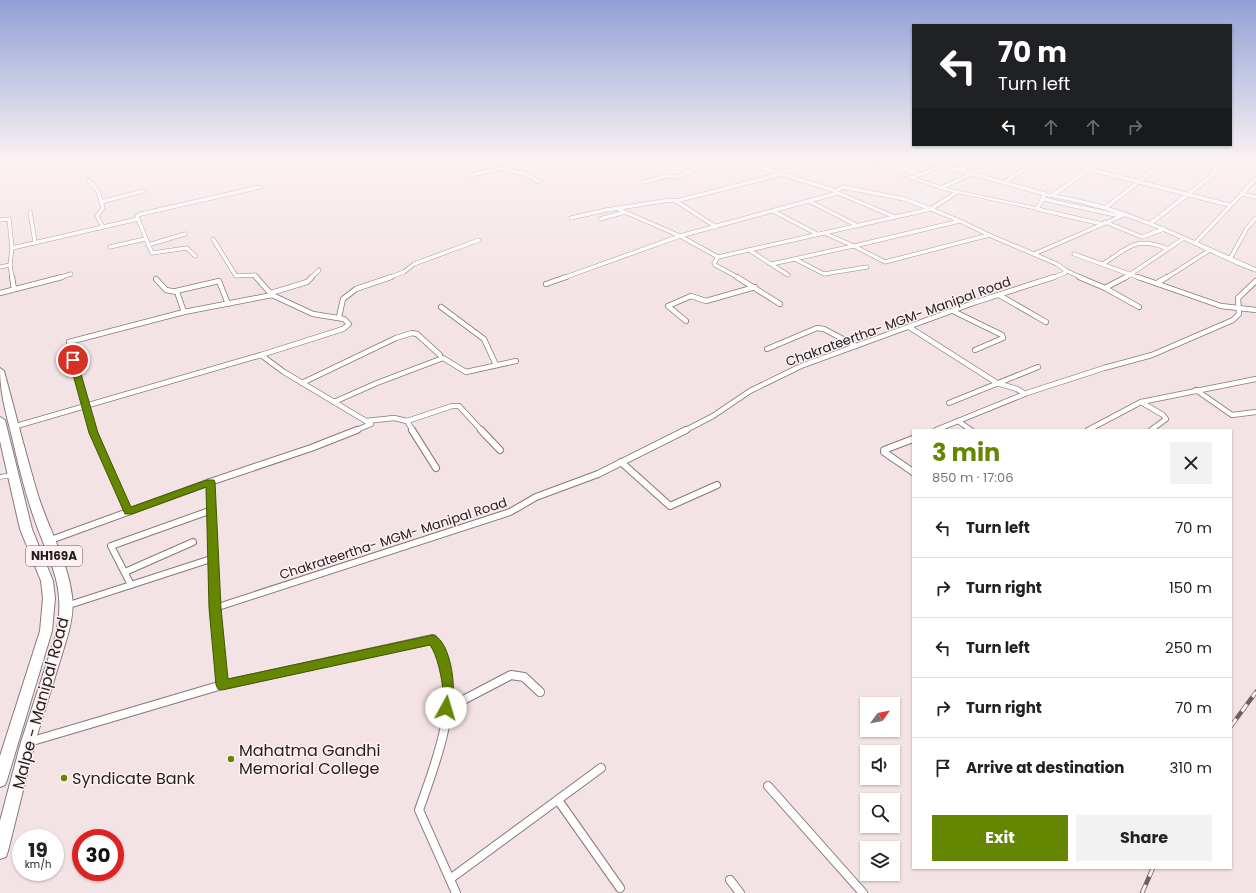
<!DOCTYPE html>
<meta charset="utf-8">
<style>
body{margin:0;font-family:Poppins,sans-serif;background:#f2f2f2;color:#222;height:100vh;display:flex;flex-direction:column;font-size:15px;white-space:nowrap}
*{box-sizing:border-box;margin:0}
p{font-size:13px;color:#767676}
.icon{flex:none;width:22px;height:22px;fill:none;stroke:currentColor;stroke-width:2;stroke-linecap:round;stroke-linejoin:round}
.map{position:relative;flex:1;overflow:hidden}
.details{position:absolute;left:912px;top:429px;width:320px;height:440px;display:flex;flex-direction:column;background:#fff;border-radius:0px;box-shadow:0 1px 3px #0004}
.details>*{flex:none}
.banner{position:absolute;left:912px;top:24px;width:320px;height:122px;border-radius:0px;box-shadow:0 1px 3px #0004;background:#202124;color:#fff;overflow:hidden}
.needle{width:26px;rotate:57deg}
.buttons{position:absolute;left:860px;top:697px;display:grid;gap:8px}
.buttons a{display:grid;place-items:center;width:40px;height:40px;border-radius:0px;background:#fff;box-shadow:0 1px 3px #0004;font-size:20px}
.speed{position:absolute;left:12px;top:829px;display:flex;gap:8px;font-size:20px;font-weight:700;text-align:center}
.speed>*{display:grid;place-content:center;width:52px;height:52px;border-radius:50%;background:#fff;box-shadow:0 1px 3px #0004;line-height:1}
.speed small{font-size:10px;font-weight:400}
.speed .limit{border:6px solid #d22;background:#fff;color:#111}
.pin{position:absolute;display:grid;place-items:center;width:34px;height:34px;color:#fff;margin:-17px;border:2px solid #fff;border-radius:50%;box-shadow:0 1px 4px #0007}
.me{position:absolute;width:44px;margin:-22px;rotate:6deg;stroke-linejoin:round;filter:drop-shadow(0 0 3px #0008)}
.turn{display:flex;align-items:center;gap:14px;height:84px;padding:0 20px;font-size:18px}
.turn .icon{width:52px;height:52px;stroke-width:2.5}
.turn b{display:block;font-size:28px;line-height:34px}
.lanes{display:flex;align-items:center;height:38px;padding:0 20px;background:#0003;justify-content:center;gap:20px;direction:ltr}
.lanes .off{opacity:.35}
.round{display:grid;place-items:center;flex:none;width:42px;height:42px;border-radius:0px;background:#f2f2f2}
.summary{display:flex;align-items:center;justify-content:space-between;height:68px;padding:0 20px}
h1{font-size:24px;font-weight:700;line-height:30px;color:#658600}
.action{display:flex;gap:8px;margin-top:auto;padding:8px 20px}
.action a{flex:1;height:46px;border-radius:0px;background:#658600;color:#fff;font-size:16px;font-weight:700;line-height:46px;text-align:center}
.action a+a{background:#f2f2f2;color:#222}
ul{padding:0;list-style:none}
li{display:flex;align-items:center;gap:12px;height:60px;padding:0 20px;border-top:1px solid #e0e0e0}
li div{flex:1}
li b{display:block;font-size:15px}
li em{font-style:normal}
.map>svg:first-child{display:block}
.lines{fill:none;stroke-linecap:round;stroke-linejoin:round}
.street-far3-casing{stroke:#88787b;stroke-width:4.5}
.street-far2-casing{stroke:#88787b;stroke-width:6}
.street-far1-casing{stroke:#88787b;stroke-width:8}
.street-casing{stroke:#88787b;stroke-width:10}
.secondary-casing{stroke:#88787b;stroke-width:1}
.highway-casing{stroke:#88787b;stroke-width:2}
.street-far3{stroke:#fff;stroke-width:3.5}
.street-far2{stroke:#fff;stroke-width:4.5}
.street-far1{stroke:#fff;stroke-width:6}
.street{stroke:#fff;stroke-width:8}
.secondary{fill:#fff;fill-rule:evenodd}
.highway{fill:#fff;fill-rule:evenodd}
.rail-casing{stroke:#6a6061;stroke-width:4.5}
.rail{stroke:#fff1f3;stroke-width:3;stroke-dasharray:9;stroke-linecap:butt}
.route{fill:#658600;stroke:#425700}
.poi-dot{fill:#658600;stroke:#fff1f3;stroke-width:1.5}
.labels{text-anchor:middle;stroke-width:3;stroke-linejoin:round;paint-order:stroke}
.shield{fill:#fff1f3;stroke:#655d5e;stroke-width:1}
.shield-label{font-size:12px;font-weight:bold;fill:#231d1e}
.street-label{font-size:13px;fill:#231d1e;stroke:#fff1f3}
.near-street-label{font-size:16px;fill:#231d1e;stroke:#fff1f3}
.near-poi-label{font-size:16px;fill:#231d1e;stroke:#fff1f3;text-anchor:start}
</style>
<div class="map">
<svg width="1256" height="893" viewBox="0 0 1256 893">
<rect width="100%" height="100%" fill="#f4e3e5"/>
<g class="lines">
<g class="street-far3-casing">
<g id="street-far3">
<path d="M75 160H77"/>
<path d="M279 160 292 172"/>
<path d="M545 160 552 162 563 160"/>
<path d="M636 160 651 164 662 162 688 172 714 160"/>
<path d="M737 160 836 191 843 187 904 199 931 209"/>
<path d="M922 160 1045 194"/>
<path d="M1053 160 1229 205"/>
<path d="M1180 160 1218 168"/>
<path d="M504 169 526 174 539 182"/>
<path d="M887 169 909 160"/>
<path d="M958 171 977 160"/>
<path d="M467 176 542 160"/>
<path d="M912 178 941 166"/>
<path d="M89 181 98 191 103 208 97 216 103 227"/>
<path d="M645 182 666 176 677 177 688 172"/>
<path d="M1003 183 1040 160"/>
<path d="M941 188 971 174"/>
<path d="M957 192 931 209 960 221 854 246 885 262 989 235 1057 264 1065 270V273L1051 278"/>
<path d="M838 193 895 217"/>
<path d="M1241 194 1256 197"/>
<path d="M1053 195 1102 160"/>
<path d="M1043 199 1120 216"/>
<path d="M676 201 782 174"/>
<path d="M809 201 858 226"/>
<path d="M101 202 143 191"/>
<path d="M1105 208 1167 160"/>
<path d="M618 209 680 236 718 257 824 233"/>
<path d="M1037 209 1102 224"/>
<path d="M773 211 817 234"/>
<path d="M30 212 35 242"/>
<path d="M571 218 606 210 670 200 676 201 716 227"/>
<path d="M138 219 137 216 141 214 260 187"/>
<path d="M138 219 152 253 187 248 195 256"/>
<path d="M600 219 625 212"/>
<path d="M0 220 9 219 12 248"/>
<path d="M960 221 989 235"/>
<path d="M1105 222 1142 237 1164 229"/>
<path d="M1151 223 1208 179 1226 160"/>
<path d="M213 239 236 276 255 275 257 278"/>
<path d="M1195 243 1256 179"/>
<path d="M148 245 185 234"/>
<path d="M854 246 824 233 931 209"/>
<path d="M110 247 145 239"/>
<path d="M749 250 788 275"/>
<path d="M1034 254 1126 214"/>
<path d="M1074 254 1140 278"/>
<path d="M718 257 714 263 715 265 739 278"/>
<path d="M795 259 824 274 867 267"/>
<path d="M1230 259 1247 228 1256 218"/>
<path d="M772 264 853 246"/>
<path d="M1103 264C1128 248 1135 236 1166 248"/>
<path d="M10 265 12 278"/>
<path d="M0 267 10 265 12 248 138 219"/>
<path d="M1065 270 1082 278"/>
<path d="M58 278 71 274"/>
<path d="M311 278 319 270"/>
<path d="M388 278 404 272 414 264 479 240"/>
<path d="M563 278 680 236 838 193 836 191"/>
<path d="M1125 278 1184 238"/>
<path d="M1166 278 1210 250"/>
</g>
</g>
<g class="street-far2-casing">
<g id="street-far2">
<path d="M12 277 14 289"/>
<path d="M256 277 272 295"/>
<path d="M737 277 780 304"/>
<path d="M1079 277 1105 288 1139 307"/>
<path d="M1138 277 1221 306 1256 310"/>
<path d="M156 279 166 290 177 292 184 312"/>
<path d="M1157 283 1167 277"/>
<path d="M546 284 566 277"/>
<path d="M1105 288 1126 277"/>
<path d="M176 291 219 281 228 304"/>
<path d="M0 293 62 277"/>
<path d="M271 293 307 282 312 277"/>
<path d="M999 295 1046 322"/>
<path d="M441 307 484 339 496 365"/>
<path d="M953 311 1002 335 1003 338 975 350"/>
<path d="M339 317 343 299 356 289 391 277"/>
<path d="M686 321 668 306 691 296 706 301 755 287"/>
<path d="M909 327 997 383 1017 389 1025 394"/>
<path d="M767 349 817 328 824 329 856 346"/>
<path d="M302 383 396 338 412 333 417 334 440 355"/>
<path d="M1196 390 1232 415 1256 412"/>
<path d="M334 402 377 383 443 358 466 372 516 361"/>
<path d="M1141 402 1163 415 1166 419 1151 430"/>
<path d="M949 403 1038 367"/>
<path d="M366 421 394 418 407 421 413 431"/>
<path d="M407 421 452 406H459L482 431"/>
<path d="M958 421 971 430"/>
<path d="M13 427 261 355 284 372 371 424 354 431"/>
<path d="M936 430 1027 393 1104 368 1152 355 1233 320 1239 314 1238 298 1256 281"/>
<path d="M1088 430 1141 402 1256 379"/>
<path d="M93 431 69 342 184 312 272 295 313 314 344 319 349 324 343 329 261 355"/>
<path d="M684 431 713 416 750 391 801 366 976 302 1054 277"/>
</g>
</g>
<g class="street-far1-casing">
<g id="street-far1">
<path d="M93 430 128 512"/>
<path d="M412 430 436 468"/>
<path d="M481 430 500 450"/>
<path d="M913 439 884 450V452L913 472"/>
<path d="M621 462 670 506 717 485"/>
<path d="M210 482 217 631"/>
<path d="M48 541 210 482 311 448 357 430"/>
<path d="M125 572 193 542"/>
<path d="M131 585 111 546 212 510"/>
<path d="M66 606 214 558"/>
<path d="M215 608 510 512 536 497 598 474 686 430"/>
</g>
</g>
<g class="street-casing">
<g id="street">
<path d="M217 630 222 685"/>
<path d="M446 709 511 675 524 677 540 692"/>
<path d="M29 742 222 685 433 639C436 645 440 652 443 658 459 707 435 764 419 810L456 893"/>
<path d="M768 786 863 893"/>
<path d="M558 800 620 888"/>
<path d="M450 879 601 768"/>
<path d="M730 880 740 893"/>
</g>
</g>
<g class="secondary-casing">
<g id="secondary">
<path d="M859 160H864L946 188 1036 207 1043 194 1045 193C1064 196 1083 200 1102 205 1155 221 1205 246 1256 268V272C1230 263 1203 248 1177 237 1135 218 1092 204 1046 196L1039 209 1037 210 943 190Z"/>
<path d="M12 473H15L16 475 15 477 0 479V475Z"/>
</g>
</g>
<g class="highway-casing">
<g id="highway">
<path d="M0 368 4 371C15 411 25 452 37 492 47 526 68 561 72 596 74 610 71 624 67 638L35 742 8 851 6 857 0 859V821L21 742 55 638C68 588 50 564 34 518 25 492 18 464 12 437 6 413 0 393 0 368Z"/>
<path d="M0 417 5 420 32 529 53 581 55 598 52 631 7 780 5 785 0 787V756L40 631 43 598 41 581 20 529 0 441Z"/>
</g>
</g>
<use href="#street-far3" class="street-far3"/>
<use href="#street-far2" class="street-far2"/>
<use href="#street-far1" class="street-far1"/>
<use href="#street" class="street"/>
<use href="#secondary" class="secondary"/>
<use href="#highway" class="highway"/>
<g class="rail-casing">
<g id="rail">
<path d="M1231 726 1256 692"/>
<path d="M1142 893 1153 868"/>
</g>
</g>
<use href="#rail" class="rail"/>
</g>
<linearGradient id="sky" x2="0" y2="1"><stop stop-color="#91a0d5"/><stop offset="0.56" stop-color="#faf2f3"/><stop offset="1" stop-color="#faf2f3" stop-opacity="0"/></linearGradient>
<rect width="1256" height="285" fill="url(#sky)"/>
<path class="route" d="M73 357 77 360 98 433 131 507 207 480H214L215 482 221 608 228 679 433 635C452 641 458 696 450 712L446 714 442 712C438 706 442 701 443 694 443 681 437 654 430 645L222 690 218 689 216 685 209 608 206 487 132 514H125L89 433 69 360Z"/>
<g class="poi-dot">
<circle cx="231" cy="759" r="4"/>
<circle cx="64" cy="778" r="4"/>
</g>
<g class="labels">
<rect class="shield" x="26" y="546" width="56" height="20" rx="3"/>
<g class="shield-label">
<text x="54" y="560">NH169A</text>
</g>
<g class="street-label">
<text transform="translate(898 321) rotate(-20)" y="5">Chakrateertha- MGM- Manipal Road</text>
<text transform="translate(393 538) rotate(-18)" y="5">Chakrateertha- MGM- Manipal Road</text>
</g>
<g class="near-street-label">
<text transform="translate(40 703) rotate(-75)" y="6">Malpe - Manipal Road</text>
</g>
<g class="near-poi-label">
<text x="239" y="756">Mahatma Gandhi<tspan x="239" dy="18">Memorial College</tspan></text>
<text x="72" y="784">Syndicate Bank</text>
</g>
</g>
</svg>
<div class="buttons">
<a><svg class="needle" viewBox="-14 -14 28 28"><path d="M0-13l5 13h-10z" fill="#e53935"/><path d="M0 13l5-13h-10z" fill="#767676"/></svg></a>
<a><svg class="icon" aria-label="sound" viewBox="0 0 24 24"><path d="M4 9h4l5-4v14l-5-4H4zM17 9q2 3 0 6"/></svg></a>
<a><svg class="icon" aria-label="search" viewBox="0 0 24 24"><circle cx="10" cy="10" r="6"/><path d="M15 15l6 6"/></svg></a>
<a><svg class="icon" aria-label="layers" viewBox="0 0 24 24"><path d="M12 4l9 5-9 5-9-5zM3 14l9 5 9-5"/></svg></a>
</div>
<div class="speed"><div>19<small>km/h</small></div><div class="limit">30</div></div>
<div class="pin" style="left:73px;top:360px;background:#d93025"><svg class="icon" aria-label="arrive" viewBox="0 0 24 24"><path d="M6 21V4h12l-3 4 3 4H6"/></svg></div>
<svg class="me" style="left:446px;top:708px" viewBox="-20 -20 40 40"><circle r="19" fill="#fff"/><path d="M0-13L10 11 0 6-10 11z" fill="#658600"/></svg>
<div class="banner">
<div class="turn"><svg class="icon" aria-label="left" viewBox="0 0 24 24"><path d="M17 20v-9H6M10 6l-5 5 5 5"/></svg><div><b>70 m</b>Turn left</div></div>
<div class="lanes"><svg class="icon" aria-label="left" viewBox="0 0 24 24"><path d="M17 20v-9H6M10 6l-5 5 5 5"/></svg><svg class="icon off" aria-label="ahead" viewBox="0 0 24 24"><path d="M12 20V5M6 11l6-6 6 6"/></svg><svg class="icon off" aria-label="ahead" viewBox="0 0 24 24"><path d="M12 20V5M6 11l6-6 6 6"/></svg><svg class="icon off" aria-label="right" viewBox="0 0 24 24"><path d="M7 20v-9h11M14 6l5 5-5 5"/></svg></div>
</div>
<section class="details">
<div class="summary"><div><h1>3 min</h1><p>850 m · 17:06</p></div><a class="round"><svg class="icon" aria-label="close" viewBox="0 0 24 24"><path d="M6 6l12 12M18 6L6 18"/></svg></a></div>
<ul>
<li><svg class="icon" aria-label="left" viewBox="0 0 24 24"><path d="M17 20v-9H6M10 6l-5 5 5 5"/></svg><div><b>Turn left</b></div><em>70 m</em></li>
<li><svg class="icon" aria-label="right" viewBox="0 0 24 24"><path d="M7 20v-9h11M14 6l5 5-5 5"/></svg><div><b>Turn right</b></div><em>150 m</em></li>
<li><svg class="icon" aria-label="left" viewBox="0 0 24 24"><path d="M17 20v-9H6M10 6l-5 5 5 5"/></svg><div><b>Turn left</b></div><em>250 m</em></li>
<li><svg class="icon" aria-label="right" viewBox="0 0 24 24"><path d="M7 20v-9h11M14 6l5 5-5 5"/></svg><div><b>Turn right</b></div><em>70 m</em></li>
<li><svg class="icon" aria-label="arrive" viewBox="0 0 24 24"><path d="M6 21V4h12l-3 4 3 4H6"/></svg><div><b>Arrive at destination</b></div><em>310 m</em></li>
</ul>
<div class="action"><a>Exit</a><a>Share</a></div>
</section>
</div>
